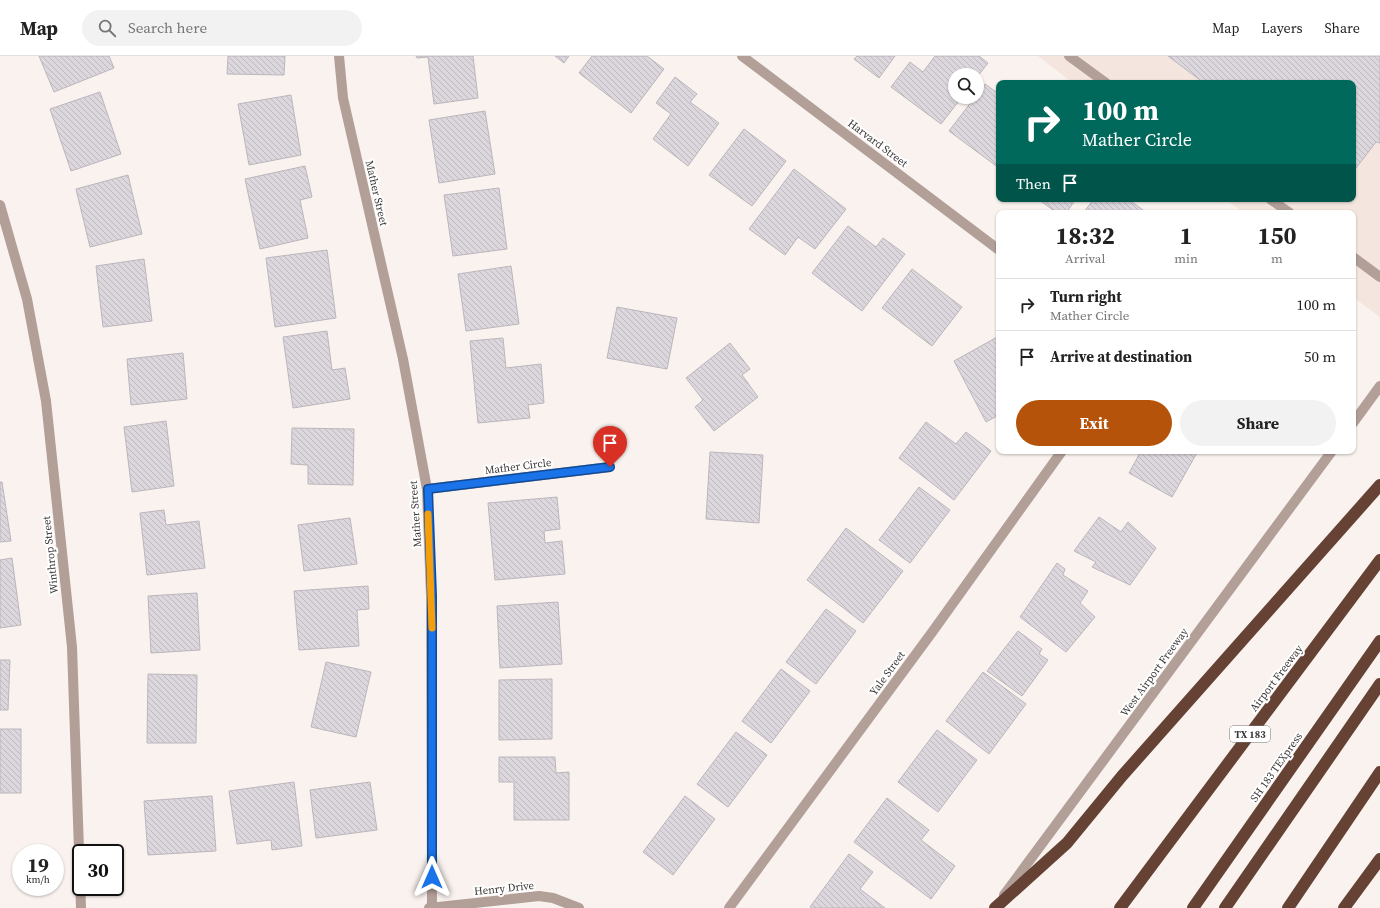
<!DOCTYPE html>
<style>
body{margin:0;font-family:"Source Serif 4",serif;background:#f2f2f2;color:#222;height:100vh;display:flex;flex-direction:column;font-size:15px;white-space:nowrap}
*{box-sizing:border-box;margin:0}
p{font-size:13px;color:#767676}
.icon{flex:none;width:22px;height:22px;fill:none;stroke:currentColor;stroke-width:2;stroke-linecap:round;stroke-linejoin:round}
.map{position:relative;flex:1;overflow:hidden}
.details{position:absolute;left:996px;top:154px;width:360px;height:244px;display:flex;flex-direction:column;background:#fff;border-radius:8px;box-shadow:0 1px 3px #0004}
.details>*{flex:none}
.guide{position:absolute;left:996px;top:24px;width:360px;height:122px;border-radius:8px;box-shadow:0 1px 3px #0004;background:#00695c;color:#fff;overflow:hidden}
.buttons{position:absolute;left:948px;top:12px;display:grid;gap:8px}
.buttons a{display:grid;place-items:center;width:36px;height:36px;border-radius:50%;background:#fff;box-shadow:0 1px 3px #0004;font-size:20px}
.speed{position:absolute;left:12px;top:788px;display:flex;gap:8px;font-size:20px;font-weight:700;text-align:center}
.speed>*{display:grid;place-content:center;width:52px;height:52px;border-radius:50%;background:#fff;box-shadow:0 1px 3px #0004;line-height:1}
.speed small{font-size:10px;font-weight:400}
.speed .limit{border:2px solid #111;border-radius:6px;background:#fff;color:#111}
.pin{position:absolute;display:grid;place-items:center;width:34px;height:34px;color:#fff;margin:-41px -17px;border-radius:50% 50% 50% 0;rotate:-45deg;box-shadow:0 0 4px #0007}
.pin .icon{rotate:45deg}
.me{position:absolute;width:44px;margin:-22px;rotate:0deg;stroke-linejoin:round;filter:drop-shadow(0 0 3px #0008)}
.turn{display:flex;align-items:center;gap:14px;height:84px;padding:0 20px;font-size:18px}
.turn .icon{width:52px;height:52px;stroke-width:2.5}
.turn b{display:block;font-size:28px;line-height:34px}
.then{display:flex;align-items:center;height:38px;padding:0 20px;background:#0003;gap:8px;font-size:15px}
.eta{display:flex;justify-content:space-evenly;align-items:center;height:68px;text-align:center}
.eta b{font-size:24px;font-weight:700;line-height:28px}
.button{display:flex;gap:8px;margin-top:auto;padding:8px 20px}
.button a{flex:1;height:46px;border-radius:24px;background:#b45309;color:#fff;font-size:16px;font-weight:700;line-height:46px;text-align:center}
.button a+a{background:#f2f2f2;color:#222}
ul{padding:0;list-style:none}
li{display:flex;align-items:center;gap:12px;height:52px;padding:0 20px;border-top:1px solid #e0e0e0}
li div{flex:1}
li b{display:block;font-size:15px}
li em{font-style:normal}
header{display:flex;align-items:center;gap:24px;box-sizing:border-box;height:56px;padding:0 20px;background:#fff;border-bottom:1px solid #e0e0e0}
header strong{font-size:19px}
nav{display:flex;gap:22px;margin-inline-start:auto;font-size:14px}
.search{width:280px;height:36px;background:#f2f2f2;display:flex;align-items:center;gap:10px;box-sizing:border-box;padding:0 14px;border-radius:22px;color:#767676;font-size:15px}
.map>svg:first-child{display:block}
.built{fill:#f4e5de}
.building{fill:url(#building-back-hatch);stroke:#bbb6bc}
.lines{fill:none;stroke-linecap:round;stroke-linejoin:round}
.service{stroke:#b29f98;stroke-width:10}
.minor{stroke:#b29f98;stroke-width:10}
.tertiary{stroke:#b29f98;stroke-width:10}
.motorway{stroke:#664234;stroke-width:12}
.route-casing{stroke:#114b97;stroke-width:10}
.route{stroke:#1a73e8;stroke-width:7}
.slow{stroke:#f59e0b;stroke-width:7}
.labels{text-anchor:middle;stroke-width:4;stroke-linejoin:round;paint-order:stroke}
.shield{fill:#fff;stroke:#767474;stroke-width:1}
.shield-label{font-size:10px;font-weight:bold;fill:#3c3938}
.street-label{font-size:11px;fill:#3c3938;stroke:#fff}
</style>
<header>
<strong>Map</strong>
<div class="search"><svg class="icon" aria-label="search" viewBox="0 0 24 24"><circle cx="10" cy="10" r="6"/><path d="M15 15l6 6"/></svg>Search here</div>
<nav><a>Map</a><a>Layers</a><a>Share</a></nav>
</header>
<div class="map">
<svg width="1380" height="852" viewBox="0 0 1380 852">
<defs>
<pattern id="building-back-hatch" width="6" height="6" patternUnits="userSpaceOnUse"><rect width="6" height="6" fill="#dcd7dd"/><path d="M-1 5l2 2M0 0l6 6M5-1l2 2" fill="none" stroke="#beb9be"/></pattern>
</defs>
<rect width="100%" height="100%" fill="#f9f2ee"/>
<path class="built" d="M1038 0H1380V261L1353 241V157H1244L1225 143H1353V27H1073Z"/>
<g class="building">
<path d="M39 0H109L114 12 54 36Z"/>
<path d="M228 0H285L284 19 227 18Z"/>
<path d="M416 0H473L478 42 434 48 428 1 417 2Z"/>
<path d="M555 0H569L564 7Z"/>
<path d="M592 0H647L664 13 631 57 579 17Z"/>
<path d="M857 0H895L879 22 854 3Z"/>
<path d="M935 0H979L988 7 977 21V19H955V41H962L941 68 891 31 910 6 923 16Z"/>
<path d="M1168 0H1380V87L1376 86 1353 116V27H1204Z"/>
<path d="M675 21 697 38 690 46 719 67 688 110 653 83 671 58 656 47Z"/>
<path d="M985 28 999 38V112L949 75 975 41H977V38Z"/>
<path d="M100 36 121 98 71 115 50 53Z"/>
<path d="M291 39 301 99 249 109 238 48Z"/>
<path d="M485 55 495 118 439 127 429 64Z"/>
<path d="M744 73 786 105 752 150 709 119Z"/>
<path d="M305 110 312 141 300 144 308 182 260 193 245 123Z"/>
<path d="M794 113 846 153 815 193 798 181 785 199 749 173Z"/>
<path d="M128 119 142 178 90 191 76 133Z"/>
<path d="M499 132 507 193 453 200 444 139Z"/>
<path d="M1038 143H1076L1066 157H1057Z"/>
<path d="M1094 143H1128L1147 157H1083Z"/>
<path d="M848 170 876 191 883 182 905 198 862 255 812 217Z"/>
<path d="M327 194 336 262 275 271 266 202Z"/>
<path d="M144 203 152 265 103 271 96 210Z"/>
<path d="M511 210 519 268 466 275 458 218Z"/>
<path d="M912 213 962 251 932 290 882 252Z"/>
<path d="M617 251 677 262 667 313 607 302Z"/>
<path d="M327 275 332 314 345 312 350 343 293 352 283 281Z"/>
<path d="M999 280V359L986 366 954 305Z"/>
<path d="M503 282 506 312 541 308 544 347 528 349 530 362 478 367 470 285Z"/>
<path d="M730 287 750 313 742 319 758 341 714 375 695 351 703 344 686 322Z"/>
<path d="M183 297 187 343 131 349 127 303Z"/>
<path d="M166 365 174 430 132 436 124 371Z"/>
<path d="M926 366 956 388 966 376 991 395 954 444 899 402Z"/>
<path d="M292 372 354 373 353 429 308 428V409L291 408Z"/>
<path d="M1141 395H1198L1172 441 1129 417Z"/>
<path d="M710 396 763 399 759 467 706 463Z"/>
<path d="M0 426H2L11 485 0 486Z"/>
<path d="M919 431 950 454 910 507 879 484Z"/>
<path d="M557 441 560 473 544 475 545 487 562 485 565 518 495 524 488 447Z"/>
<path d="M164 454 166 469 199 465 205 512 147 519 140 457Z"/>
<path d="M1099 461 1121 476 1128 466 1156 492 1130 529 1092 511 1096 506 1074 495Z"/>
<path d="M350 462 357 508 304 515 298 469Z"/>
<path d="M846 472 903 515 863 567 807 524Z"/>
<path d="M12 502 21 569 0 572V504Z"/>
<path d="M1057 507 1065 513 1063 519 1088 535 1080 547 1095 561 1066 596 1020 561Z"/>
<path d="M368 530 369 553 357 554 359 590 299 594 294 535Z"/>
<path d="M197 537 200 594 151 597 148 540Z"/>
<path d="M558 546 562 608 500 612 497 550Z"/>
<path d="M826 553 856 575 816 628 786 606Z"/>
<path d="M1018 575 1042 593 1039 598 1048 604 1022 640 987 615Z"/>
<path d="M0 604H10L8 654H0Z"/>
<path d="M326 606 371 616 356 681 311 671Z"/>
<path d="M781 613 810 635 771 687 742 665Z"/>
<path d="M983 616 1026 648 989 698 946 665Z"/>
<path d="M148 618 197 619 196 687H147Z"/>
<path d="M552 623V683L499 684V624Z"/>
<rect x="0" y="673" width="21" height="64"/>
<path d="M937 674 977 704 938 756 898 726Z"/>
<path d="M736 676 767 699 728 751 697 728Z"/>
<path d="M499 701H555L556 717 569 716V764H514V726H499Z"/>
<path d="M294 726 302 790 272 794 271 784 237 788 229 735Z"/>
<path d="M370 726 377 774 316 782 310 734Z"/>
<path d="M212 740 216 795 148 799 144 745Z"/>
<path d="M685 740 715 763 673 819 643 796Z"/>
<path d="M887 742 929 774 921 784 955 810 931 843 854 786Z"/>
<path d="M849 798 873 816 860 833 885 852H812L810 851Z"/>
</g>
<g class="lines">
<g class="service">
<path d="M1069 0 1106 27"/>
<path d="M1270 143 1290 157"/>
<path d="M1353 201 1380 221"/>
</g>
<g class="minor">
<path d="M339 0 343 42 403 303 427 433 431 540 432 852"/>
<path d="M742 0 999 194"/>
<path d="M0 149 27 243 46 345 72 591 81 852"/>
<path d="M427 433 610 411"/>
<path d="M429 852 539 840 553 842 579 852"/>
<path d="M729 852 933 575 1062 395"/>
</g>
<g class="tertiary">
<path d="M1353 367 1380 330"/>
<path d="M1004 839 1332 395"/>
</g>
<g class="motorway">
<path d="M995 852 1067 787 1122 720 1380 429"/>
<path d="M1120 852 1380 504"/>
<path d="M1193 852 1380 585"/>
<path d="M1225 852 1380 628"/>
<path d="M1288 852 1380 716"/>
<path d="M1344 852 1380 803"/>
</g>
</g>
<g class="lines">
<g class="route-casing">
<path id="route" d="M432 821V540L428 433 610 411"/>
</g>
<use href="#route" class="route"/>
<path class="slow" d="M428 458 432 572"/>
</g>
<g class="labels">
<rect class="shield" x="1230" y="670" width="40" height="16" rx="3"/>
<g class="shield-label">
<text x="1250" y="682">TX 183</text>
</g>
<g class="street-label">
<text transform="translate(878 87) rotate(37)" y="4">Harvard Street</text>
<text transform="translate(377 137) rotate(77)" y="4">Mather Street</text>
<text transform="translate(518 410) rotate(-7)" y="4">Mather Circle</text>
<text transform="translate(415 458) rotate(-94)" y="4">Mather Street</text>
<text transform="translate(50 499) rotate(-96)" y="4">Winthrop Street</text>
<text transform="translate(1154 616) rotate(-54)" y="4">West Airport Freeway</text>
<text transform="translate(887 617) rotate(-54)" y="4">Yale Street</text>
<text transform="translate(1276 622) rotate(-53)" y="4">Airport Freeway</text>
<text transform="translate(1276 711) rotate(-55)" y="4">SH 183 TEXpress</text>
<text transform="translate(504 832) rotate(-6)" y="4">Henry Drive</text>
</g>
</g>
</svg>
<div class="buttons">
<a><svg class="icon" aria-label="search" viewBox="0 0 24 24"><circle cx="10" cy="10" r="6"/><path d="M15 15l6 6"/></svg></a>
</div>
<div class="speed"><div>19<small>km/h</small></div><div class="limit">30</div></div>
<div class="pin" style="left:610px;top:411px;background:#d93025"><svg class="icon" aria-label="arrive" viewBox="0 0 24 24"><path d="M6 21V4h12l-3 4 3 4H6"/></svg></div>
<svg class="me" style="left:432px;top:821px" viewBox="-20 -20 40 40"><path d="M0-17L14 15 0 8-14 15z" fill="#1a73e8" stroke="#fff" stroke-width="4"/></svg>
<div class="guide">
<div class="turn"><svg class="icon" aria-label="right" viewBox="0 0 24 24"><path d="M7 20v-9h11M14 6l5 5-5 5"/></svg><div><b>100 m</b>Mather Circle</div></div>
<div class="then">Then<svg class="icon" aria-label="arrive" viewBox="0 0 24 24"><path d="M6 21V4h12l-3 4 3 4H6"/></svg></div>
</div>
<section class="details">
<div class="eta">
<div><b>18:32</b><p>Arrival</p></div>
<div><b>1</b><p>min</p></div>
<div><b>150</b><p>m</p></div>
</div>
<ul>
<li><svg class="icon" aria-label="right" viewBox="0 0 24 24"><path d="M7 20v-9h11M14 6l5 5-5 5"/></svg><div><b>Turn right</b><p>Mather Circle</p></div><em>100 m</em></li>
<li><svg class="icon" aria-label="arrive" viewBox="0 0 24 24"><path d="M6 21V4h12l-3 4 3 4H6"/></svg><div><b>Arrive at destination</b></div><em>50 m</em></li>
</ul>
<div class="button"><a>Exit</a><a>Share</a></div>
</section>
</div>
